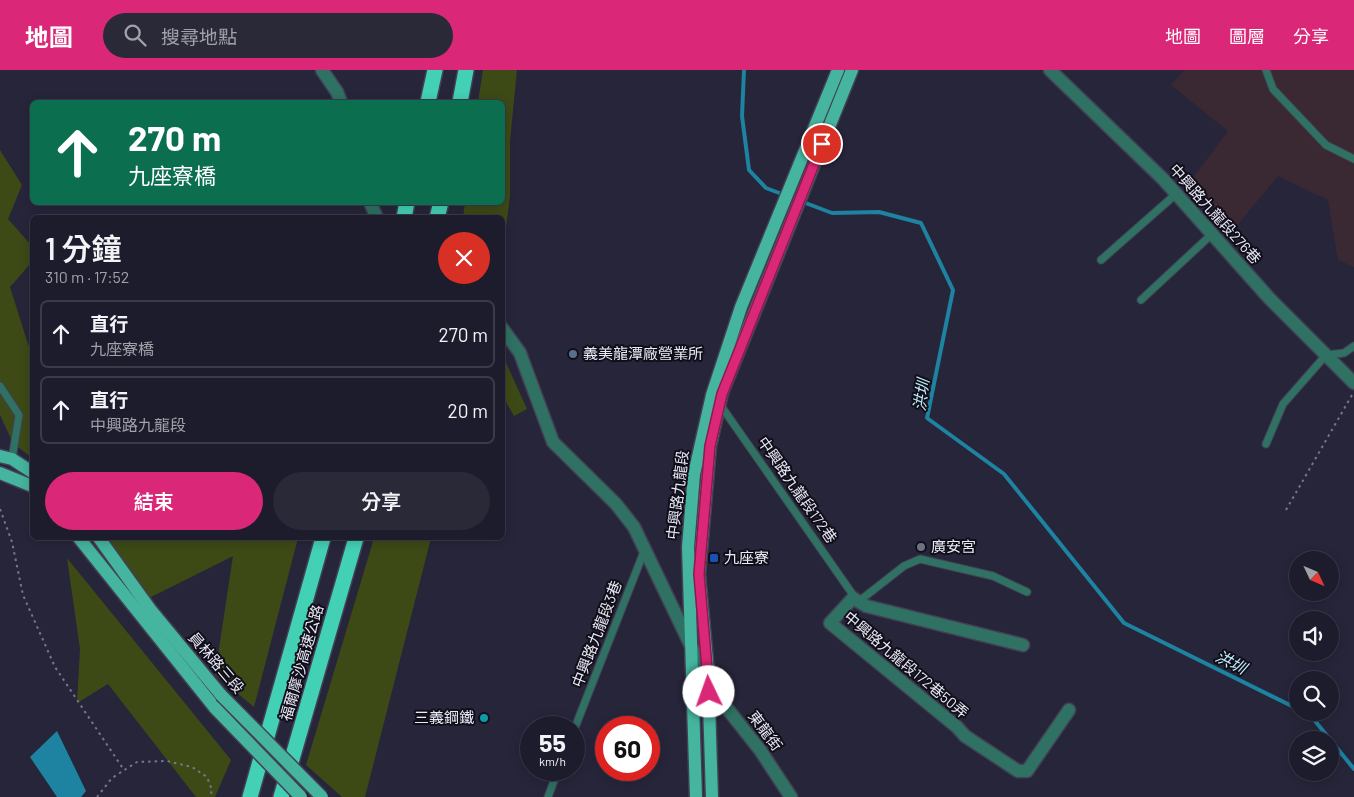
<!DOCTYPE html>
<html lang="zh-TW">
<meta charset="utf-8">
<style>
body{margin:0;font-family:Barlow,"Noto Sans TC",sans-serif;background:#2a2938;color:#f1f3f6;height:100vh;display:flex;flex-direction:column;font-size:19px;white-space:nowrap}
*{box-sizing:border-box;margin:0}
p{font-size:16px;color:#a0a1a9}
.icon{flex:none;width:28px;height:28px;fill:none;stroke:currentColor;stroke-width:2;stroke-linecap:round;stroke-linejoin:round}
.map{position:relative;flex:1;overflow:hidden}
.side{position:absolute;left:30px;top:145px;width:475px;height:325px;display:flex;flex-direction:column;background:#1d1c2c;border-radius:8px;box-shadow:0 2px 12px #0003,0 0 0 1px #3b3a48}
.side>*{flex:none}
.guide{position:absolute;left:30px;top:30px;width:475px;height:105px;border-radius:8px;box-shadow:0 2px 12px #0003,0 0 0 1px #3b3a48;background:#0b6e4f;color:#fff;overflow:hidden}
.needle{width:32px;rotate:134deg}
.controls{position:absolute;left:1289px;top:481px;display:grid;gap:10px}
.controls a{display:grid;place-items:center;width:50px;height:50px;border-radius:50%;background:#1d1c2c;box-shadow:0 2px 12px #0003,0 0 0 1px #3b3a48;font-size:25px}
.speed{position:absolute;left:520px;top:646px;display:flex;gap:10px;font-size:25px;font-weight:700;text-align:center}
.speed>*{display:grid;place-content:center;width:65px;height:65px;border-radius:50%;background:#1d1c2c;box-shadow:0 2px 12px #0003,0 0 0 1px #3b3a48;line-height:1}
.speed small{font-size:12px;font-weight:400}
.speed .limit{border:8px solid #d22;background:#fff;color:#111}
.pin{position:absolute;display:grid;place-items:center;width:42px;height:42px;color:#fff;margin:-21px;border:2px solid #fff;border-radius:50%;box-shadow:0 1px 5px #0007}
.me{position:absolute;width:55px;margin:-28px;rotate:357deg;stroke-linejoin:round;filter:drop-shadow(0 0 4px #0008)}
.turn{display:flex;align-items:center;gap:18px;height:105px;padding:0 15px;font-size:22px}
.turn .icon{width:65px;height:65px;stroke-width:2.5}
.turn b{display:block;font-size:35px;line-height:42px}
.round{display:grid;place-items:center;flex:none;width:52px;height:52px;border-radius:26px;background:#2a2938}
.head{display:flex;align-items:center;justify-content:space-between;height:85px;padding:0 15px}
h1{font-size:30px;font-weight:600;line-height:38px}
.cta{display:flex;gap:10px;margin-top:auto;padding:10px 15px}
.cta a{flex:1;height:58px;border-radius:30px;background:#db2777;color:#fff;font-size:20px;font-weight:600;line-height:58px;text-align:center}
.cta a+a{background:#2a2938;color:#f1f3f6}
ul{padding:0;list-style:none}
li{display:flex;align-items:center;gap:15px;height:68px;margin:0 10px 8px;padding:0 5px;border:2px solid #3b3a48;border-radius:8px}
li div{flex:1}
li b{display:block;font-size:19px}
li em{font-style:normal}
header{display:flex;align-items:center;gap:30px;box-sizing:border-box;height:70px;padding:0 25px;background:#db2777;color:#fff}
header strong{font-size:24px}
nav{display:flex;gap:28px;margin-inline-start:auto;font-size:18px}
.search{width:350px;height:45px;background:#2a2938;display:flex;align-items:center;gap:12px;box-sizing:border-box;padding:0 18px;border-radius:28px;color:#a0a1a9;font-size:19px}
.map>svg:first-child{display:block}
.industrial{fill:#3a2933}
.green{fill:#3d4a16}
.water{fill:#1d83a0}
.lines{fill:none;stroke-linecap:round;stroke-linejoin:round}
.stream{stroke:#1d83a0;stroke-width:4}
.service-casing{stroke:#424054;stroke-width:9}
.minor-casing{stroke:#424054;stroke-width:15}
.primary-casing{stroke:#424054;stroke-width:15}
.motorway-casing{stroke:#424054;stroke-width:18}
.path{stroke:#787689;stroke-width:2;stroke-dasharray:2.5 4;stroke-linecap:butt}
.service{stroke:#2f7163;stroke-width:7}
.minor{stroke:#2f7163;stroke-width:12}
.primary{stroke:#45b59f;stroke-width:12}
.motorway{stroke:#43d1b6;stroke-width:15}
.primary-bridge-casing{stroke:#424054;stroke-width:15;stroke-linecap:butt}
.primary-bridge{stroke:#45b59f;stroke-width:12}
.route-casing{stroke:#8e194d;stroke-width:12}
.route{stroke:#db2777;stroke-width:9}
.service-dot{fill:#5c6f8a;stroke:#100f19;stroke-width:2}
.worship-dot{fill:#6b7280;stroke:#100f19;stroke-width:2}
.transit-dot{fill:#1a4fb4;stroke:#100f19;stroke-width:2}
.culture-dot{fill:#0f9aa8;stroke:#100f19;stroke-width:2}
.labels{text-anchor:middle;stroke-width:4;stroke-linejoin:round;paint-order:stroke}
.street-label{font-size:15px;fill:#e9e8f7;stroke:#100f19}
.poi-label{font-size:15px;fill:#e9e8f7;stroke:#100f19;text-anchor:start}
.water-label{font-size:16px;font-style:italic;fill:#c0edfd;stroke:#100f19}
</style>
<header>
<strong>地圖</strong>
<div class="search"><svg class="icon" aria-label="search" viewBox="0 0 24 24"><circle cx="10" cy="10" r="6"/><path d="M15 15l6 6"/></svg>搜尋地點</div>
<nav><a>地圖</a><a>圖層</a><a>分享</a></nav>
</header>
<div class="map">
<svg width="1354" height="727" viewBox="0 0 1354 727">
<rect width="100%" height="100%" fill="#27253a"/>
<path class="industrial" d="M1184 0H1354V197L1338 190 1328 130 1278 106 1235 158 1189 113 1228 61 1171 15Z"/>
<g class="green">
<path d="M483 0H517L510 71V126L503 181 502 148 463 147 465 133 502 132V32H478Z"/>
<path d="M0 80 22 115 8 149 32 176V192L10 217 28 274 32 281V388L13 373 0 345Z"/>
<path d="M503 286 527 339 514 346 503 327Z"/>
<path d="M99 468H298L254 637 215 605 233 486 147 529Z"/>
<path d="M374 468H431L365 727H342L306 695Z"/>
<path d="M67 488 231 690 215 727H196L108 614 77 633 80 579Z"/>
</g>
<path class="water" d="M57 661 86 721 81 727H57L30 687Z"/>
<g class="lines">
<g class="stream">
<path d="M744 0 742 46 749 100 766 118 832 143 879 142 921 153 953 220 927 348 1004 404 1124 553 1298 639"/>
<path d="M1304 642 1311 646 1354 699"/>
</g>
<g class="service-casing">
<g id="service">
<path d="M1266 0 1273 19 1326 75 1354 89"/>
<path d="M1101 190 1176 124"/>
<path d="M1141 230 1212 164"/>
<path d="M0 316 19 345 12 389"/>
<path d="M719 333 858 532 904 496 920 489 993 506 1027 522"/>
<path d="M1266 374 1283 334 1326 285 1344 283 1354 276"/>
<path d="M574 660 645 479"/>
<path d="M548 727 558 700"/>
</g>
</g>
<g class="minor-casing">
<g id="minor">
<path d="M322 0 337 22 341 32"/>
<path d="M1050 0 1163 109 1269 228 1354 313"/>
<path d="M370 132 377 148"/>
<path d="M502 258 520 283 553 372 616 434 634 457 691 576 726 637 760 680 791 727"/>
<path d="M1023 575 866 536 853 528 830 553 957 657 965 666 1018 701H1027L1069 640"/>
</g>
</g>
<g class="primary-casing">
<g id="primary">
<path d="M0 386 12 389 32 402"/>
<path d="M0 403 32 416"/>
<path d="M79 468 215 638"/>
<path d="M99 468 150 539 221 625"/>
<path d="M696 727 688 477 694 404 712 325 741 237 838 0"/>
<path d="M712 727 708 602 699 504 710 376 722 323 852 0"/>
</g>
</g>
<g class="motorway-casing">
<g id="motorway">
<path d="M428 32 435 0"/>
<path d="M460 32 466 0"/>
<path d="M404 148 407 132"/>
<path d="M437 148 441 132"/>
<path d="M250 727 323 468"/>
<path d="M281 727 356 468"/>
</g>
</g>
<g class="path">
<path d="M0 439 12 472 23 525 55 597 124 700"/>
<path d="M1286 440 1352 325"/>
<path d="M97 727 112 708 137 692 167 691 192 697 207 707 212 720 210 727"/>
</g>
<use href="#service" class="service"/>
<use href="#minor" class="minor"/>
<use href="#primary" class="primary"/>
<use href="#motorway" class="motorway"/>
<g class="primary-bridge-casing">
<g id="primary-bridge">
<path d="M221 625 322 727"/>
<path d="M215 638 301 727"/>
</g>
</g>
<use href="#primary-bridge" class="primary-bridge"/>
</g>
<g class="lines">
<g class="route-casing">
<path id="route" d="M709 622 699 504 710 376 722 324 822 74"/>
</g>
<use href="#route" class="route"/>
</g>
<circle class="service-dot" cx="573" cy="284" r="5"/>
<circle class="worship-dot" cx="921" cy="477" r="5"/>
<rect class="transit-dot" x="709" y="483" width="10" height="10" rx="2.5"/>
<circle class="culture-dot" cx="484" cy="648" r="5"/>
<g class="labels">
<g class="street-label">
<text transform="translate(1215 144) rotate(48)" y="5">中興路九龍段276巷</text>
<text transform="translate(797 420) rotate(55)" y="5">中興路九龍段172巷</text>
<text transform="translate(678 425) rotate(-83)" y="5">中興路九龍段</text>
<text transform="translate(597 564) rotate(-69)" y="5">中興路九龍段3巷</text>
<text transform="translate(216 593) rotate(49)" y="5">員林路三段</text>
<text transform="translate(302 593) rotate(-74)" y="5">福爾摩沙高速公路</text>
<text transform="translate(906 595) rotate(40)" y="5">中興路九龍段172巷50弄</text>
<text transform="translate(765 661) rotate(53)" y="5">東龍街</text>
</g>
<g class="poi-label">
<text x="583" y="289">義美龍潭廠營業所</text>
<text x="931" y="482">廣安宮</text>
<text x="724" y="493">九座寮</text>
<text x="474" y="653" text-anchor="end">三義鋼鐵</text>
</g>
<g class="water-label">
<text transform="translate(921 325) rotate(-82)" y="6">洪圳</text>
<text transform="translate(1231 592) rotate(27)" y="6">洪圳</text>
</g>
</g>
</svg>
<div class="controls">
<a><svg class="needle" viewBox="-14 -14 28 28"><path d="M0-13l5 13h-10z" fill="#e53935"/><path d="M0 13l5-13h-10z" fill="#a0a1a9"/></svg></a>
<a><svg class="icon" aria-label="sound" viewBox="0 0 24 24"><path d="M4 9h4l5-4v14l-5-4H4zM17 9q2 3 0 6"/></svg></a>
<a><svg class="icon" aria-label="search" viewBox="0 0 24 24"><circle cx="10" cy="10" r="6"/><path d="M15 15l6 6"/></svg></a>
<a><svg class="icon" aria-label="layers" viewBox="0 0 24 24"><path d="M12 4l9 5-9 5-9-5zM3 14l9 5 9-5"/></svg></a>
</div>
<div class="speed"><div>55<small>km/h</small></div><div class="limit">60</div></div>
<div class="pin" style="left:822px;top:74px;background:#d93025"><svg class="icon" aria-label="arrive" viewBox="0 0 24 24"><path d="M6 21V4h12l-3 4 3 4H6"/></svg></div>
<svg class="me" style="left:709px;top:622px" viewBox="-20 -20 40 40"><circle r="19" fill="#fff"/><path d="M0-13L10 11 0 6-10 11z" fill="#db2777"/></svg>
<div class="guide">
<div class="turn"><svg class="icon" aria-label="ahead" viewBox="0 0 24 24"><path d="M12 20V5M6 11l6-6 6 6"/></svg><div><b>270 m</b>九座寮橋</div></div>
</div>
<section class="side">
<div class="head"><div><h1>1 分鐘</h1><p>310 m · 17:52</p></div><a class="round" style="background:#d93025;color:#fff"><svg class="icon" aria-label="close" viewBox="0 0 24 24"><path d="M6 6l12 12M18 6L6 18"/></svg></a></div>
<ul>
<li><svg class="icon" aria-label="ahead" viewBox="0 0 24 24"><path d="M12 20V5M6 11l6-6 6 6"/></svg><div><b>直行</b><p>九座寮橋</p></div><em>270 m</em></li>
<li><svg class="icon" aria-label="ahead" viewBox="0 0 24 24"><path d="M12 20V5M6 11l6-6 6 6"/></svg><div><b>直行</b><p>中興路九龍段</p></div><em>20 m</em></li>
</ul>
<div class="cta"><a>結束</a><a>分享</a></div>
</section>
</div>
